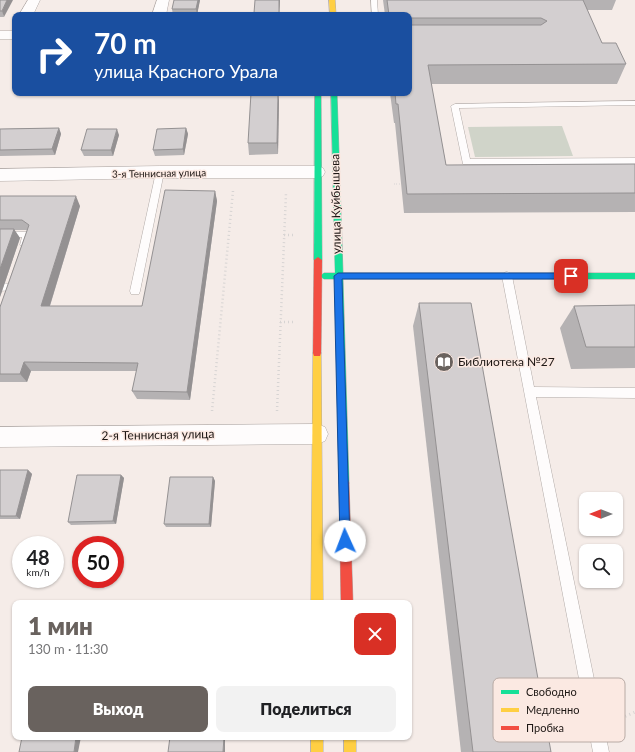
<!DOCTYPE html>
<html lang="ru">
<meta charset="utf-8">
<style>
body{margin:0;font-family:Lato,sans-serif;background:#f2f2f2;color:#202124;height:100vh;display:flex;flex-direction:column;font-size:15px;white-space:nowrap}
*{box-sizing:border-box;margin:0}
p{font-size:13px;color:#757577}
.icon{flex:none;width:22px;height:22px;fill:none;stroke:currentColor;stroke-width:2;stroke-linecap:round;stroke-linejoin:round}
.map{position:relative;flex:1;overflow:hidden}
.side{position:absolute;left:12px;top:600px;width:400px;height:140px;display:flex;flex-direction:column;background:#fff;border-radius:8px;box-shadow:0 1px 3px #0004}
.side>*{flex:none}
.hud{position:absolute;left:12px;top:12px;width:400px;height:84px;border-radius:8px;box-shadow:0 1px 3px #0004;background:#1a4fa0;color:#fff;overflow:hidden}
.needle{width:26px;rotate:270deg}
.controls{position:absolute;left:579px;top:492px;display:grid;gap:8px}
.controls a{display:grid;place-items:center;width:44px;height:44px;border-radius:8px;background:#fff;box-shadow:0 1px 3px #0004;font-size:20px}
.speed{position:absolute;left:12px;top:536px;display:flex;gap:8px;font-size:20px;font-weight:700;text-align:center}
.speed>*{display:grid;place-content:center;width:52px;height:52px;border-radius:50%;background:#fff;box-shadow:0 1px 3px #0004;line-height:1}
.speed small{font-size:10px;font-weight:400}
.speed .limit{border:6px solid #d22;background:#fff;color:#111}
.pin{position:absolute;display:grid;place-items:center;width:34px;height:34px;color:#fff;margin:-17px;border-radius:8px;box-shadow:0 2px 6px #0006}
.me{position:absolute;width:44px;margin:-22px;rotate:358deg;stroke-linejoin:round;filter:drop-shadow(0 0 3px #0008)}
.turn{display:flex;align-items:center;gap:14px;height:84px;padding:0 16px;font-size:18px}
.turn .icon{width:52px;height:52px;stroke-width:2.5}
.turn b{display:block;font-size:28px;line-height:34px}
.round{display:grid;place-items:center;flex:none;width:42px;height:42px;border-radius:8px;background:#f2f2f2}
.headline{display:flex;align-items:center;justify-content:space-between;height:68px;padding:0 16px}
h1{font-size:24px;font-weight:800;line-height:30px;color:#69625e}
.cta{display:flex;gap:8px;margin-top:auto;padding:8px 16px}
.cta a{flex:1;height:46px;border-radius:8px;background:#69625e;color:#fff;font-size:16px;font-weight:800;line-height:46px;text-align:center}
.cta a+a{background:#f2f2f2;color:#202124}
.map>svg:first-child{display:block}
.green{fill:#d0d4c9}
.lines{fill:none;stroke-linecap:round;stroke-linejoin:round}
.lane-casing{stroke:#b2aba8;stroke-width:1}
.street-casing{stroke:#b2aba8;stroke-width:1}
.fast-casing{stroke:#b2aba8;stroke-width:1}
.slow-casing{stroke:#b2aba8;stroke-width:1}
.jam-casing{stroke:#b2aba8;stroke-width:1}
.path-far2{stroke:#d7d4d3;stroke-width:2;stroke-dasharray:0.5 2;stroke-linecap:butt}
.path-far1{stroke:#d7d4d3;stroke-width:2.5;stroke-dasharray:1 3;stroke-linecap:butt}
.path{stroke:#d7d4d3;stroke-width:3;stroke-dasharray:1 3.5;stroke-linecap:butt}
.lane{fill:#fefcfc;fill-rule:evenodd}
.street{fill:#fefcfc;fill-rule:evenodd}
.fast{fill:#16e098;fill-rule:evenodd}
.slow{fill:#ffcf43;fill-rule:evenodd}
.jam{fill:#f24e42;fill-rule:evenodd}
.wall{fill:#b5b2b3}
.shaded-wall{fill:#949192}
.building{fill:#d3cfd0;stroke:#949192;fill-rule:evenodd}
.route{fill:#1a73e8;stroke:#114b97}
.labels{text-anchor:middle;stroke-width:3;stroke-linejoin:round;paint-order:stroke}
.far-street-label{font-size:10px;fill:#1d1714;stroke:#fbe9e2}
.street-label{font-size:12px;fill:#1d1714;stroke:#fbe9e2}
.poi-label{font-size:12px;fill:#1d1714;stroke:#fbe9e2;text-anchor:start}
.key{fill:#fbe9e2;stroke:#b8aaa4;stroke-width:1}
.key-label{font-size:11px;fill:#1d1714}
</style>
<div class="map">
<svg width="635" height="752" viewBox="0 0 635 752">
<rect width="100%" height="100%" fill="#f5ece8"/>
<path class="green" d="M562 126 573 156 475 157 468 127Z"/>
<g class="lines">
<g class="lane-casing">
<g id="lane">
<path d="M371 0H377L378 15H372Z"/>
<path d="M635 101V105L459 108 470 159 635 158V164H463L451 106 455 104Z"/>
<path d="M160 169 164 172 140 291 139 294H131L130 291 156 172Z"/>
<path d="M0 231 31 232 33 234 30 245 25 249 22 247 20 245 22 237H0Z"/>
<path d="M507 272 510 273 512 276 534 387 635 388V398L536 397 609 752H593L502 276 504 273Z"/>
<path d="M0 283 14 284 15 287 14 290 0 291Z"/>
</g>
</g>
<g class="street-casing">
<g id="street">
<path d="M28 0H40L33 15H19Z"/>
<path d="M157 0H169L166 15H152Z"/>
<rect x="0" y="31" width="15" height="8"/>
<path d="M160 166H317L323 168 325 172 323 176 317 178H160L0 181V169Z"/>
<path d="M317 424 325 427 328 434 325 441 317 444 0 447V427Z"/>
</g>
</g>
<g class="fast-casing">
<g id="fast">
<path d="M315 93H321L322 260 318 263 314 260Z"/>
<path d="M331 93H337L343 273H635V279H343L349 483 348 486 344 488 340 486 339 483 335 279H324L320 276 324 273H335Z"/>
</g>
</g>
<g class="slow-casing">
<g id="slow">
<path d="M329 0H335L336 15H330Z"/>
<path d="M317 349 320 350 321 353 323 603H311L313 353 314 350Z"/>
<rect x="311" y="737" width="12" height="15"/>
<rect x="344" y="737" width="12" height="15"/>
</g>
</g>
<g class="jam-casing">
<g id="jam">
<path d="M318 257 322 260 321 353 320 356H314L313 353 314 260Z"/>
<path d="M344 478 348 480 349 483 353 603H341L339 483 340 480Z"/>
</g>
</g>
<path class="path-far2" d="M394 184H401"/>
<g class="path-far1">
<path d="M284 235H293"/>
<path d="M280 322H294"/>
<path d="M212 411 233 191"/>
<path d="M277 411 286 193"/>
</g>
<path class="path" d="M617 720 635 712"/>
<use href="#lane" class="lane"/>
<use href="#street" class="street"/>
<use href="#fast" class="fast"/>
<use href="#slow" class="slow"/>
<use href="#jam" class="jam"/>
</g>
<g class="wall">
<path d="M0 0 4 17H0Z"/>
<path d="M200 0 197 15H173L172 9Z"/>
<path d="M280 0 279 15H254V13Z"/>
<path d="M383 0H616L612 10H587L602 43 626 64 617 84H431L446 165 635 164V212L404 213 395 123H394L390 93H409V15H385Z"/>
<path d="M279 100 278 154 249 155 248 143Z"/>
<path d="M59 128 61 134 55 155 0 156V129Z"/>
<path d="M186 128 188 134 184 155 155 156 153 150Z"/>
<path d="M119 135 113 156H84L81 150Z"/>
<path d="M215 191 217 201 190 400 137 399 132 391 137 371H31L27 382H0V307L27 230H14L20 238 0 297V196L80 206 50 306H142Z"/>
<path d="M419 303 551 752H461L413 326Z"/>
<path d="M635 305V368L571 369 560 328 574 306Z"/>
<path d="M0 470H28L32 474 20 519H0Z"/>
<path d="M121 475 124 478 116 524 71 525 68 522Z"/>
<path d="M213 477 215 481 211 527H166L164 524Z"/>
</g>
<g class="shaded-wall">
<path d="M7 0H13L4 17 2 11Z"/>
<path d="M198 0H200L197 15 196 9Z"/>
<path d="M279 0H280L279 15Z"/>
<path d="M278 93 279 100 278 154 277 143Z"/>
<path d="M59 128 61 134 55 155 52 149Z"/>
<path d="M186 128 188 134 184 155 183 149Z"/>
<path d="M117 129 119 135 113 156 111 150Z"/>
<path d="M215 191 217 201 190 400 187 392Z"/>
<path d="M76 196 80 206 47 315 41 306Z"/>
<path d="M14 229 20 238 0 297V269Z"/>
<path d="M24 362 31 371 27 382 20 374Z"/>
<path d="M28 470 32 474 20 519 16 516Z"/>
<path d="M121 475 124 478 116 524 113 521Z"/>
<path d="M213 477 215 481 211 527 209 524Z"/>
<path d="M76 737H81L78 752H74Z"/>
<path d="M224 737H225V752H223Z"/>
</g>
<g class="building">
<path d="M0 0H7L2 11H0Z"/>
<path d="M174 0H198L196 9H172Z"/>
<path d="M255 0H279V13H254Z"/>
<path d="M387 0H583L602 43H616L626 64 428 65 446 165 635 164V193L407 194 398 104H396L395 93H409V15H389ZM412 18H541L547 21 541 25H411L410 19Z"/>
<path d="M251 93H278L277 143H248Z"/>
<path d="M59 128 52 149 0 150V129Z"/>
<path d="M186 128 183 149 153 150 157 129Z"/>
<path d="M87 129H117L111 150H81Z"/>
<path d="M165 190 215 191 187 392 132 391 138 363 24 362 20 374H0V307L29 225 22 220H0V196H76L41 306H142Z"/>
<path d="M0 229H14L0 269Z"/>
<path d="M419 303H471L551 752H473Z"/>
<path d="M635 305V347H586L574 306Z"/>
<path d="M0 470H28L16 516H0Z"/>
<path d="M77 475H121L113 521 68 522Z"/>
<path d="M170 477H213L209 524H164Z"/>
<path d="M22 737H76L74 752H19Z"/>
<path d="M170 737H224L223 752H168Z"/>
</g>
<path class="route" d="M338 273H571L575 276 571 279H342L350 541 349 544 345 546 341 544 340 541 334 276Z"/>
<defs>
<g id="library-disc" transform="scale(1)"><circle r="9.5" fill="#69625e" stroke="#fbe9e2"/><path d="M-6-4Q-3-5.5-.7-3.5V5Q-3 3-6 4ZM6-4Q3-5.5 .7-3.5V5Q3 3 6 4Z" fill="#fff"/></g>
</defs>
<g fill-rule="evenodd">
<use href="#library-disc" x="444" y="362"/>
</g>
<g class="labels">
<g class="far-street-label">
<text transform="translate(159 173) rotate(-1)" y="4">3-я Теннисная улица</text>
</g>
<g class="street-label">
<text transform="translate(336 204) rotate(-91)" y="4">улица Куйбышева</text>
<text transform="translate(158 435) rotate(-1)" y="4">2-я Теннисная улица</text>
</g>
<g class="poi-label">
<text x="458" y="366">Библиотека №27</text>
</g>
</g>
<rect x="493" y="678" width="132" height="64" rx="6" class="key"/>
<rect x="501" y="690" width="18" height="4" fill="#16e098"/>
<rect x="501" y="708" width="18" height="4" fill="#ffcf43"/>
<rect x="501" y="726" width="18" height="4" fill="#f24e42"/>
<g class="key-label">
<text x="526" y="696">Свободно</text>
<text x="526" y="714">Медленно</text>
<text x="526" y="732">Пробка</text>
</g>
</svg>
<div class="controls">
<a><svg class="needle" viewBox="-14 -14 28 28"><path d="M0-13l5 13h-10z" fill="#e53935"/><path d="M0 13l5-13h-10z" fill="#757577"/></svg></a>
<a><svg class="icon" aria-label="search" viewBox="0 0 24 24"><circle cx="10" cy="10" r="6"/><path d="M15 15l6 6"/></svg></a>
</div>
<div class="speed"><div>48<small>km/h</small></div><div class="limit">50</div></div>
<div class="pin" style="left:571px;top:276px;background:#d93025"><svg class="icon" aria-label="arrive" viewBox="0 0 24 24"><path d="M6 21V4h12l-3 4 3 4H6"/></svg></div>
<svg class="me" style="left:345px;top:541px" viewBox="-20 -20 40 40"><circle r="19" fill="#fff"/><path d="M0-13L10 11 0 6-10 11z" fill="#1a73e8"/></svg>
<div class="hud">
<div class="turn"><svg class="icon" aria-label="right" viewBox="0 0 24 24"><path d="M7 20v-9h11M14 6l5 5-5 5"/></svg><div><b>70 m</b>улица Красного Урала</div></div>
</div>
<section class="side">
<div class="headline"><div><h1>1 мин</h1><p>130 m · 11:30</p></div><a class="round" style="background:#d93025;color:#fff"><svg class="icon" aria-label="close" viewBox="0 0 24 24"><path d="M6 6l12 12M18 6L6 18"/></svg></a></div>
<div class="cta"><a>Выход</a><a>Поделиться</a></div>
</section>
</div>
